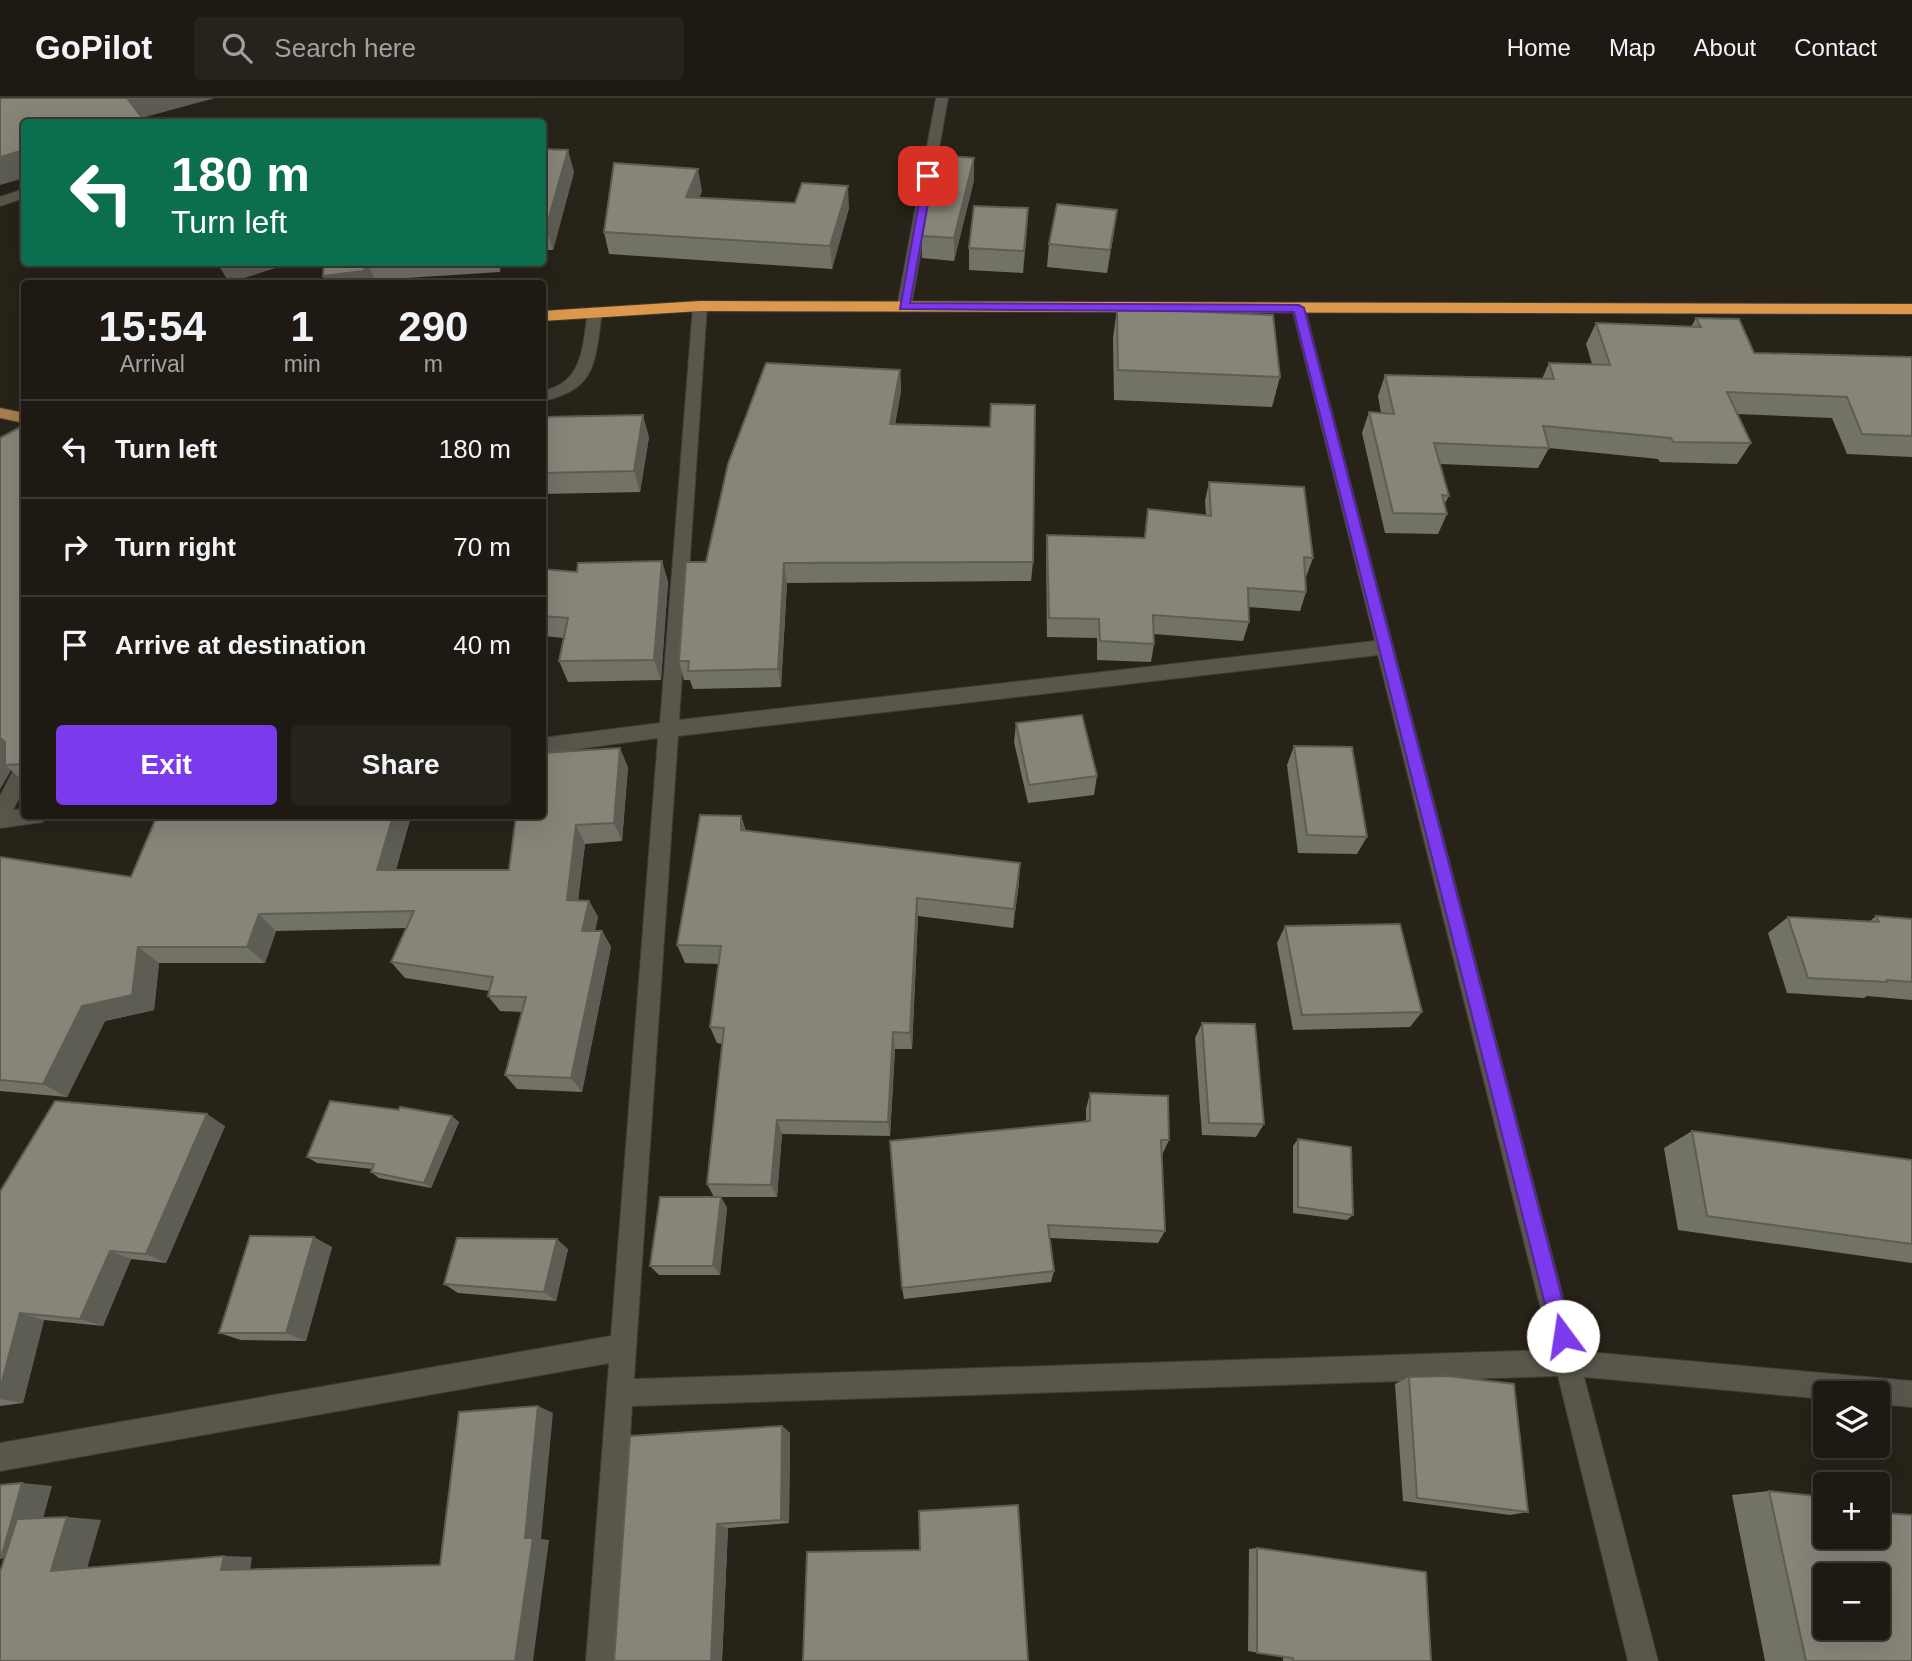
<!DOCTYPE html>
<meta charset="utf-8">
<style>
body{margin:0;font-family:Arial,sans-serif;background:#26231c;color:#f1f3f6;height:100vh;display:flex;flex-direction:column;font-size:26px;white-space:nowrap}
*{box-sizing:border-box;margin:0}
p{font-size:23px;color:#a1a1a0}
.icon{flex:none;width:38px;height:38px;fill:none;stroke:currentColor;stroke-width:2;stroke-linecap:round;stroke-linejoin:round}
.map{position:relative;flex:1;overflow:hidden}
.side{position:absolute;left:21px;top:182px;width:525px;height:539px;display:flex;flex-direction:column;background:#1e1a13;border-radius:7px;box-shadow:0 7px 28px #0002,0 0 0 2px #3c3833}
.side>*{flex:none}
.banner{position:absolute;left:21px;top:21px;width:525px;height:147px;border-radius:7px;box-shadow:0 7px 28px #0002,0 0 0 2px #3c3833;background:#0b6e4f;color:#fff;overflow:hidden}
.controls{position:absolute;left:1813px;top:1283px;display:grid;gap:14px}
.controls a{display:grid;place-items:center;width:77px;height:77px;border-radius:7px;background:#1e1a13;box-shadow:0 7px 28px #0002,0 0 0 2px #3c3833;font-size:35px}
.pin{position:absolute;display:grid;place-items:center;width:60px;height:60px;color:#fff;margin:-30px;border-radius:14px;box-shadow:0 4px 10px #0006}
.me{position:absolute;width:77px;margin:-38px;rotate:346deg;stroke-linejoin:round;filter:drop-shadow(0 0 5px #0008)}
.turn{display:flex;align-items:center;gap:24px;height:147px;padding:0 35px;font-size:32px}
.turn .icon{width:91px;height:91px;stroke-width:2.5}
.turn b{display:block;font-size:49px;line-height:60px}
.eta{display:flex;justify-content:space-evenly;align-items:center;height:119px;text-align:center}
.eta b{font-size:42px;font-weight:700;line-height:49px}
.button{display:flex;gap:14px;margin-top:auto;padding:14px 35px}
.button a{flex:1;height:80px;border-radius:7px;background:#7c3aed;color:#fff;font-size:28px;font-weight:700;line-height:80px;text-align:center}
.button a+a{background:#26231c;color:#f1f3f6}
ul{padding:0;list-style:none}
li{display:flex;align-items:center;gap:21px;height:98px;padding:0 35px;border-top:2px solid #3c3833}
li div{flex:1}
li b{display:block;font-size:26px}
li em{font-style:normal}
header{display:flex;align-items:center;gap:42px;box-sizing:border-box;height:98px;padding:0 35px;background:#1e1a13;border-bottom:2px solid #3c3833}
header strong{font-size:33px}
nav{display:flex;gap:38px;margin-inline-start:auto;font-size:24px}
.search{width:490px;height:63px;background:#26231c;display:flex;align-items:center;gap:18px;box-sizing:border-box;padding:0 24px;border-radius:7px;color:#a1a1a0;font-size:26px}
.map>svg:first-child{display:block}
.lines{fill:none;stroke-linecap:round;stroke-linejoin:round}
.lane-casing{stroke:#413d35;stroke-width:2}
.street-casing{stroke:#413d35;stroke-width:2}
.primary-casing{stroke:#413d35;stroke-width:2}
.highway-casing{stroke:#413d35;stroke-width:2}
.lane{fill:#5b564b;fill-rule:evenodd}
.street{fill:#5b564b;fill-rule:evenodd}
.primary{fill:#a87e4c;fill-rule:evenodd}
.highway{fill:#dc994d;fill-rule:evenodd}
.wall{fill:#737267}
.shaded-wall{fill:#5e5d54}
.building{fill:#868578;stroke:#5e5d54;stroke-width:2;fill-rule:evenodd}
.route{fill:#7c3aed;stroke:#51269a;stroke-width:2}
</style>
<header>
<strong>GoPilot</strong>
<div class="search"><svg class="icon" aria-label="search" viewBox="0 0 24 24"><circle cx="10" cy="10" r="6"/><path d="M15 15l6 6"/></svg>Search here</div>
<nav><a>Home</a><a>Map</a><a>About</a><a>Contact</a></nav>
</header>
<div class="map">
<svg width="1912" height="1563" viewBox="0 0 1912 1563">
<rect width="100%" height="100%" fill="#282319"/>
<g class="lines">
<g class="lane-casing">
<g id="lane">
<path d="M936 0H948L911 209 904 214 897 209Z"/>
<path d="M24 91V100L0 108V99Z"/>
<path d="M595 209 602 214C595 262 598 292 542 303V293C584 285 582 249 588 214Z"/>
</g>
</g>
<g class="street-casing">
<g id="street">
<path d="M700 203 707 208 679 622 1375 543 1292 210 1294 207H1304L1577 1253 1912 1283V1309L1878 1306V1295H1825V1301L1584 1279 1658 1563H1628L1558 1278 632 1308 616 1563H586L609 1265 0 1373V1345L611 1238 658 640 542 656V640L660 625 693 208ZM1378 557 1551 1252 634 1281 678 638Z"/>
<path d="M24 663V690L13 712 24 711V718H46L43 724 0 730V698L17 665Z"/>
</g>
</g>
<g class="primary-casing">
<path id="primary" d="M0 310 24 315V325L0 320Z"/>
</g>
<g class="highway-casing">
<path id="highway" d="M700 203 1912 206V216L700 213 542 223V213Z"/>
</g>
<use href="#lane" class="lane"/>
<use href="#street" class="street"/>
<use href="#primary" class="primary"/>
<use href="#highway" class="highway"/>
</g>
<g class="wall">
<path d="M542 51 574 74 553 152H542Z"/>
<path d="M974 82 954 163 922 160V138Z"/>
<path d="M702 93 699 100 849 110 832 171 609 156 604 134Z"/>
<path d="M1028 110 1023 175 969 172V150Z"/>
<path d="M1114 134 1107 175 1047 169 1049 146Z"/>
<path d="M324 164H501L500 174 375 182V186H326Z"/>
<path d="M1117 210 1280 279 1272 309 1114 302 1113 240Z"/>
<path d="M1696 220 1754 255 1912 259V359L1847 356 1832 320 1737 316 1751 345 1737 366 1660 364 1658 361 1549 350 1538 370 1440 366 1449 398 1444 407 1447 416 1438 436 1385 435 1362 335 1369 314 1381 315 1378 298 1385 277 1542 281 1549 265 1592 266 1586 246 1596 225 1691 229Z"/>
<path d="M900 272 901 293 895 327 1033 464 1031 483 787 485 781 589 693 591 690 582H684L679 563 706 464Z"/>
<path d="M542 319 649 339 640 394 542 396Z"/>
<path d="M0 340 24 666V684L11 672 0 691Z"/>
<path d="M1209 384 1313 460 1306 479V494L1300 513 1248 509 1249 524 1243 543 1154 536V546L1151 564 1097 562V540L1047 539 1046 456 1047 437 1144 440 1148 411 1206 417 1205 403Z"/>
<path d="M662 463 668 484 661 582 568 584 559 563 564 540 542 538V471L577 474Z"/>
<path d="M1016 625 1097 678 1094 697 1028 705 1014 644Z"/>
<path d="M1294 648 1367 739 1357 756 1298 755 1287 667Z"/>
<path d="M628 669 622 743 585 746 578 802 589 803 598 819 595 833H602L611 849 582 994 517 991 505 977 522 914 500 913 488 898 489 893 405 880 391 864 406 830 276 833 265 865H159L154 912 105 923 67 999 0 993V759L131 779 411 718 396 772H509Z"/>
<path d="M741 718 746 733 1019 784 1013 830 918 818 912 951H895L890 1038 782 1036 777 1099H714L707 1086 722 946 717 945 710 929 719 866 685 865 677 847Z"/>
<path d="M1876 818 1912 821V902L1867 898 1864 900 1787 895 1768 835 1788 819 1869 824Z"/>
<path d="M1285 828 1422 914 1410 929 1293 932 1277 845Z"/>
<path d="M1202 925 1264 1026 1256 1039 1202 1037 1195 940Z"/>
<path d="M1090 995 1169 1042 1162 1057 1165 1133 1158 1145 1049 1140 1054 1173 1051 1184 904 1201 902 1190 1086 1024V1011Z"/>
<path d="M459 1024 431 1090 379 1080 371 1074 372 1071 317 1065 307 1059Z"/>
<path d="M225 1028 166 1165 131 1161 103 1228 44 1222 23 1305 0 1308V1092Z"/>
<path d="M1692 1033 1912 1062V1165L1678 1132 1664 1050Z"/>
<path d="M1298 1041 1353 1117 1347 1122 1293 1115V1048Z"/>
<path d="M721 1099 727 1110 720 1177H659L650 1168Z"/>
<path d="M332 1149 306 1243 241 1242 219 1235Z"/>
<path d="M568 1151 556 1203 458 1195 444 1186Z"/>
<path d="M1409 1279 1528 1414 1510 1417 1403 1403 1395 1286Z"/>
<path d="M782 1328 790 1335 789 1425 728 1430 722 1563 630 1338Z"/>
<path d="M1769 1393 1884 1415 1912 1563H1765L1732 1397Z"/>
<path d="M1257 1450 1431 1563H1283V1559L1248 1553 1249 1451Z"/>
</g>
<g class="shaded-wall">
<path d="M126 0H215L138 21Z"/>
<path d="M24 52V80L0 87V59Z"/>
<path d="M568 52 574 74 553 152 546 130Z"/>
<path d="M974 60V82L954 163V140Z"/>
<path d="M698 71 702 93 691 121 686 99Z"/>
<path d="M848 88 849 110 832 171 830 148Z"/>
<path d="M1028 110 1027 133 1023 175 1024 153Z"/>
<path d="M1117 112 1114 134 1107 175 1110 152Z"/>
<path d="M217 164H294L229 185Z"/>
<path d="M365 164H367L375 182V186H326L323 178Z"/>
<path d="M497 164H501L500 174Z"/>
<path d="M900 272 901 293 891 347 890 326Z"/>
<path d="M643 317 649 339 640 394 634 373Z"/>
<path d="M662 463 668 484 661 582 654 562Z"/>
<path d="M784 465 787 485 781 589 778 571Z"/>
<path d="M2 641 23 660 5 667 11 672 0 691V642Z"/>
<path d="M620 650 628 669 622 743 614 725Z"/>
<path d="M393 718H411L391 789 377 772Z"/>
<path d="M741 718 747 738 741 732Z"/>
<path d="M576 727 585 746 576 819 567 802Z"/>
<path d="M1020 765 1019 784 1013 830 1014 811Z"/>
<path d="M917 800 918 818 912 951 910 935Z"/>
<path d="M589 803 598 819 591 849 582 833Z"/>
<path d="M259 816 276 833 265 865 247 849Z"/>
<path d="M602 833 611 849 582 994 571 980Z"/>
<path d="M138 849 159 865 154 912 105 923 67 999 43 986 82 908Z"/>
<path d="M893 934 895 951 890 1038 888 1024Z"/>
<path d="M207 1016 225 1028 166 1165 146 1156Z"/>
<path d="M452 1018 459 1024 431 1090 424 1085Z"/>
<path d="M777 1022 782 1036 777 1099 771 1087Z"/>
<path d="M721 1099 727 1110 720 1177 713 1168Z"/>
<path d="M314 1139 332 1149 306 1243 286 1235Z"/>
<path d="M557 1141 568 1151 556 1203 544 1194Z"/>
<path d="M110 1153 131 1161 103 1228 80 1221Z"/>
<path d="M20 1215 44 1222 23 1305 0 1301V1291Z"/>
<path d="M538 1308 553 1315 541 1441 549 1442 533 1563H515L525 1440Z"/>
<path d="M782 1328 790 1335 789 1425 781 1422Z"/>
<path d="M22 1385 52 1388 32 1461 1 1460Z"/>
<path d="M67 1419 101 1422 86 1474 51 1473Z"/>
<path d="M717 1426 728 1430 722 1563H711Z"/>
<path d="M224 1458 252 1459 250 1473 221 1472Z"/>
</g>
<g class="building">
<path d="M0 0H127L145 24H24V52L0 59Z"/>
<path d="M542 51 568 52 546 130H542Z"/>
<path d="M936 57 974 60 954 140 922 138Z"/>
<path d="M614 65 698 71 686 99 795 105 802 85 848 88 830 148 604 134Z"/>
<path d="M1057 106 1117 112 1110 152 1049 146Z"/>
<path d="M974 108 1028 110 1024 153 969 150Z"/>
<path d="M324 164H365L364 173 323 178Z"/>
<path d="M1117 210 1273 217 1280 279 1118 272Z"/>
<path d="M1696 220 1739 221 1754 255 1912 259V338L1862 336 1847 299 1727 294 1751 345 1673 344 1671 340 1543 328 1549 350 1434 345 1449 398 1442 397 1447 416 1393 415 1369 314 1394 316 1385 277 1554 281 1549 265 1610 267 1596 225 1701 229Z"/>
<path d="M766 265 900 272 890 326 990 329 991 306 1035 307 1033 464 784 465 778 571 688 573 689 563H679L686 464H706L728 366Z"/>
<path d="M643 317 634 373 542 375V319Z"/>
<path d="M24 327V666L5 667V644L2 641 0 642V340Z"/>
<path d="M1209 384 1304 389 1313 460 1304 459 1306 494 1248 490 1249 524 1153 517 1154 546 1100 543 1099 521 1049 520 1047 437 1145 440 1148 411 1211 418Z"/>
<path d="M662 463 654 562 559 563 568 520 542 518V471L577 474 578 465Z"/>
<path d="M1082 617 1097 678 1029 687 1016 625Z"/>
<path d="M1294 648 1352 649 1367 739 1307 737Z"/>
<path d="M620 650 614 725 576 727 567 802 589 803 582 833H602L571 980 505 977 526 899 488 898 493 879 391 864 414 813 259 816 247 849H138L132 897 82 908 43 986 0 982V759L131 779 157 718H393L377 772H509L516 718H542V655Z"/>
<path d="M700 717 741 718V732L1020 765 1014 811 917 800 910 935 893 934 888 1024 777 1022 771 1087 707 1086 724 930 710 929 721 848 677 847Z"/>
<path d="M1876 818 1912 821V884L1887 882V884L1808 880 1788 819 1879 824Z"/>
<path d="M1400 826 1422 914 1302 917 1285 828Z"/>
<path d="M1202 925 1255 926 1264 1026 1209 1025Z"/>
<path d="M1090 995 1168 998 1169 1042H1161L1165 1133 1048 1127 1054 1173 902 1190 890 1043 1090 1023Z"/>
<path d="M55 1003 207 1016 146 1156 110 1153 80 1221 20 1215 0 1291V1092H1Z"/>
<path d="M330 1003 399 1012 400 1009 452 1018 424 1085 371 1074 374 1066 307 1059Z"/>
<path d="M1692 1033 1912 1062V1146L1707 1118Z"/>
<path d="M1298 1041 1351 1049 1353 1117 1298 1109Z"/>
<path d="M660 1099H721L713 1168H650Z"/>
<path d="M250 1138 314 1139 286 1235H219Z"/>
<path d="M457 1140 557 1141 544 1194 444 1186Z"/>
<path d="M1448 1278 1514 1286 1528 1414 1417 1400 1409 1279Z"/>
<path d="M538 1308 525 1440H533L515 1563H0V1474L17 1421 67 1419 51 1473 224 1458 221 1472 440 1467 459 1314Z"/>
<path d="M782 1328 781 1422 717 1426 711 1563H614L630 1338Z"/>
<path d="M22 1385 1 1460H0V1387Z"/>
<path d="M1769 1393 1825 1399V1438H1878V1405L1882 1406 1884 1415 1912 1417V1563H1806ZM1825 1477H1878V1530H1825Z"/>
<path d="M1018 1407 1028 1563H803L807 1454 920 1452 919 1413Z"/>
<path d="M1257 1450 1426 1474 1431 1563H1293V1560L1257 1555Z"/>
</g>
<path class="route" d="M924 76 933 78 910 205 1299 207 1304 210 1572 1238 1570 1245 1563 1248 1556 1245 1553 1238 1294 214 900 211Z"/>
</svg>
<div class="controls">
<a><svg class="icon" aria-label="layers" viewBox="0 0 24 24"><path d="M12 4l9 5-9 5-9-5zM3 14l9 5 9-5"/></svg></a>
<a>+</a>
<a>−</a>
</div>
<div class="pin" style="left:928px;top:78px;background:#d93025"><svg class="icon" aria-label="arrive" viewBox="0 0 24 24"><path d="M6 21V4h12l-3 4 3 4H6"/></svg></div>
<svg class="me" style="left:1563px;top:1238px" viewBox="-20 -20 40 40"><circle r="19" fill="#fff"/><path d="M0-13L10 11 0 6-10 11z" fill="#7c3aed"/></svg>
<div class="banner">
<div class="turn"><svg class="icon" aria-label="left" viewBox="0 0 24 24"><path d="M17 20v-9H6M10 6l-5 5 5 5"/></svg><div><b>180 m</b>Turn left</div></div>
</div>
<section class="side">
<div class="eta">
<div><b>15:54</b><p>Arrival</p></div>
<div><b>1</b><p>min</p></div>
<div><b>290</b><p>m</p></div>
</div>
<ul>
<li><svg class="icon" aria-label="left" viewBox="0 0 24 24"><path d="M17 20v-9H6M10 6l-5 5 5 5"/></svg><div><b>Turn left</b></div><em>180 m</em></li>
<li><svg class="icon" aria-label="right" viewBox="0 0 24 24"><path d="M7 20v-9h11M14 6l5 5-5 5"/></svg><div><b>Turn right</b></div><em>70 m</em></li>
<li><svg class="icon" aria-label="arrive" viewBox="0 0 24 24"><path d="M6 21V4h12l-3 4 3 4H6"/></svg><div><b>Arrive at destination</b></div><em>40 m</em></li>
</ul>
<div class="button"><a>Exit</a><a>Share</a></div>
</section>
</div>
